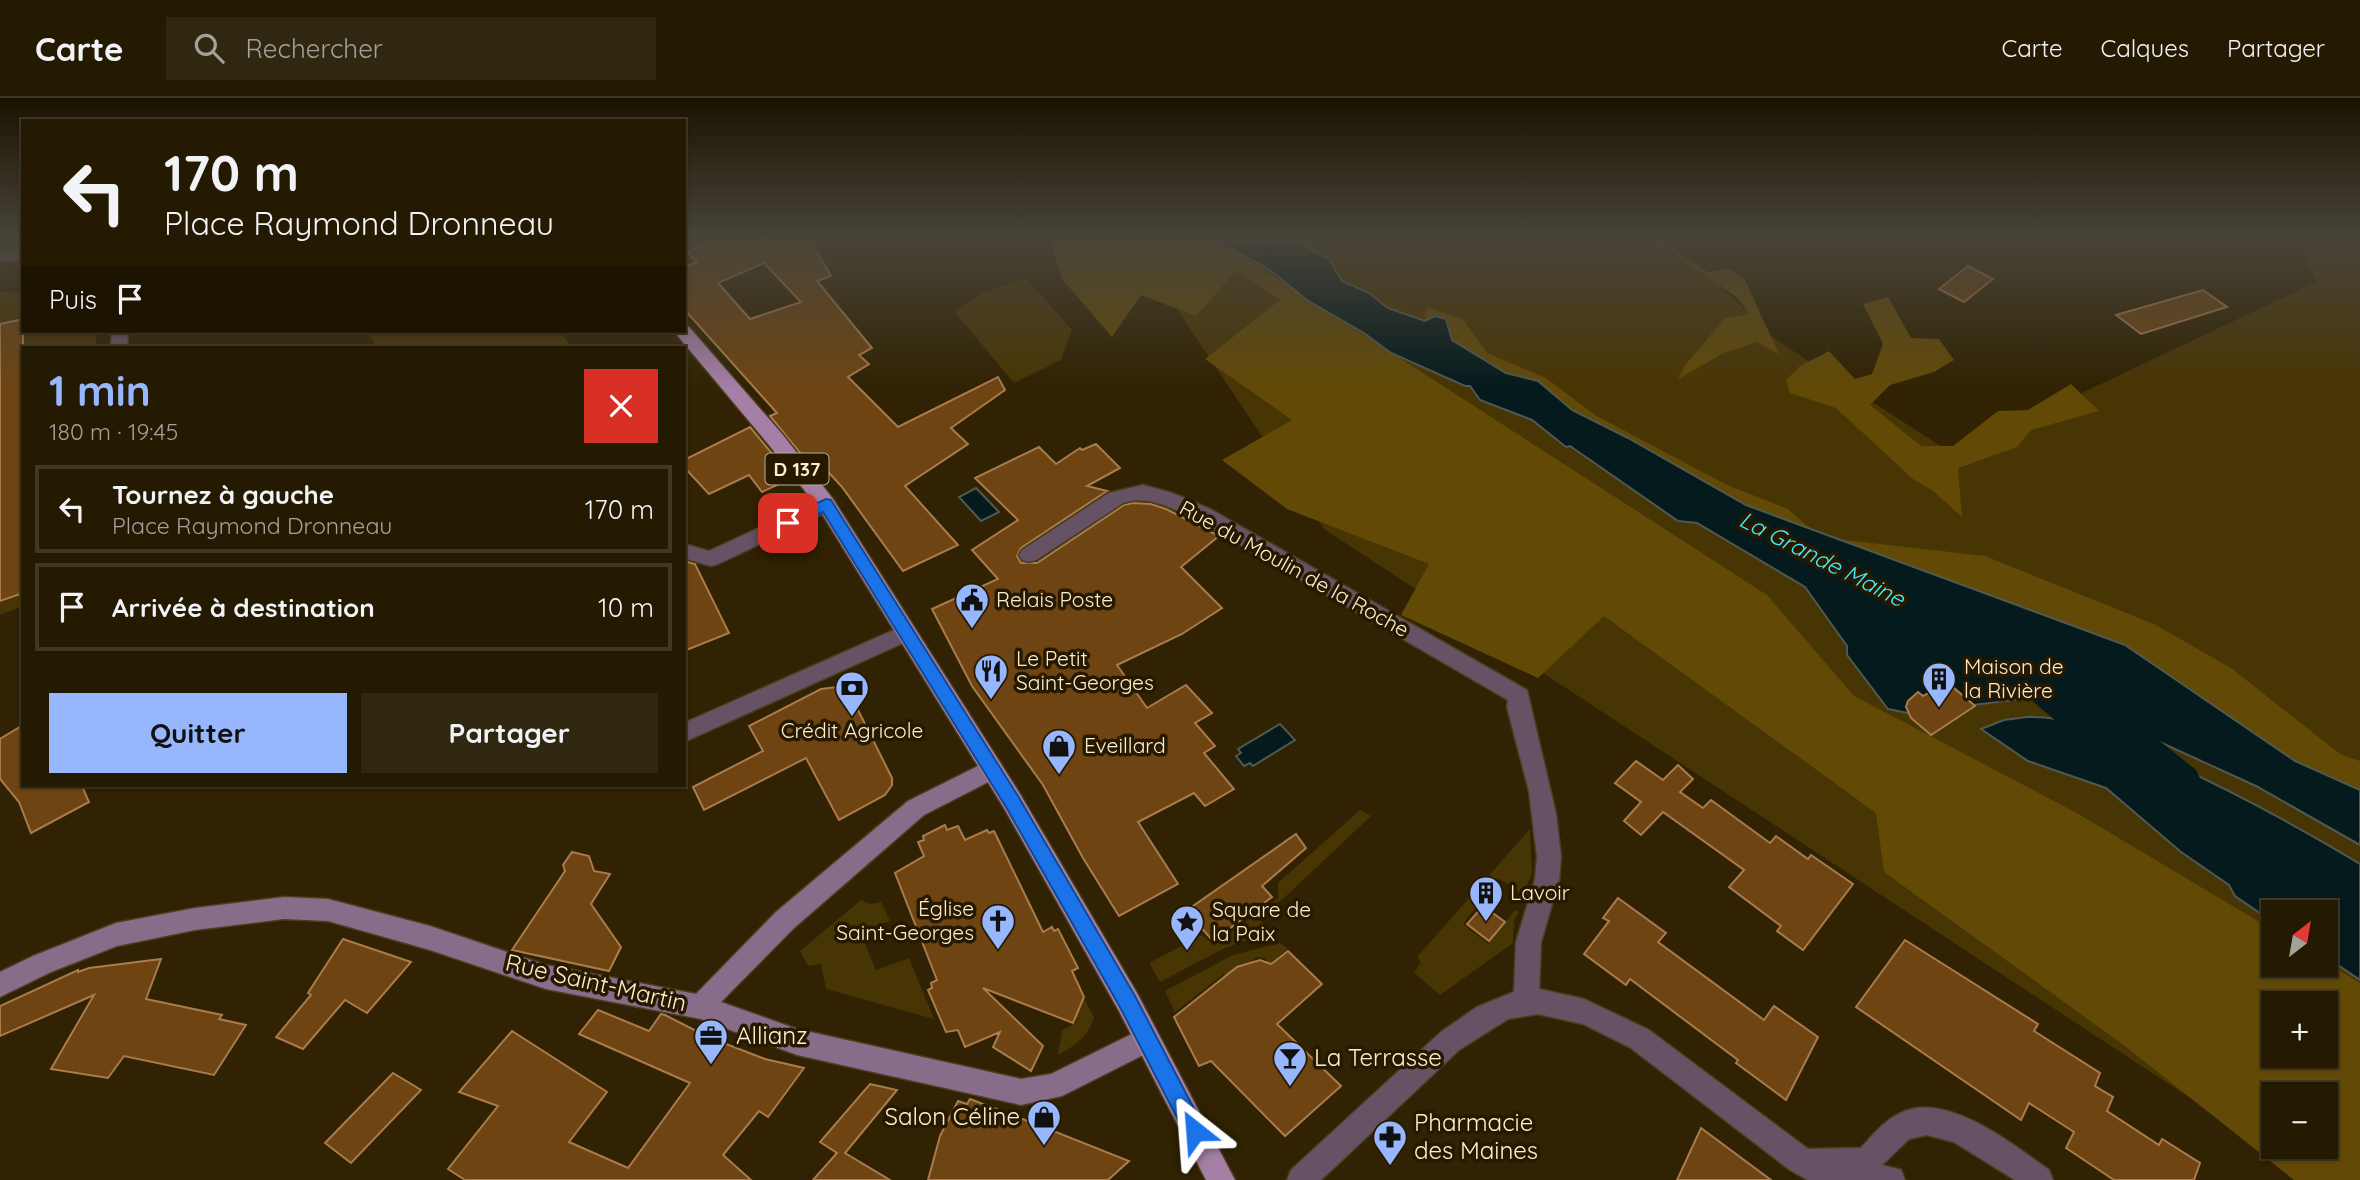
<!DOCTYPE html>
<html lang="fr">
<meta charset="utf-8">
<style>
body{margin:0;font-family:Quicksand,sans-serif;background:#302711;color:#f1f3f6;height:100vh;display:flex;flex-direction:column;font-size:26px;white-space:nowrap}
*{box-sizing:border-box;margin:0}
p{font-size:23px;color:#a3a199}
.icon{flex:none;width:38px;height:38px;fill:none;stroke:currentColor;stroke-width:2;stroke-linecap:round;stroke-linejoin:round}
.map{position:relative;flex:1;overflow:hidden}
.drawer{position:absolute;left:21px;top:248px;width:665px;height:441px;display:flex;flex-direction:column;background:#241a02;border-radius:0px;box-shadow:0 2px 5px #0004,0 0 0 2px #413824}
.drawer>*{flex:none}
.top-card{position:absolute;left:21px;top:21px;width:665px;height:214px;border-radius:0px;box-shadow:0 2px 5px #0004,0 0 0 2px #413824;background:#241a02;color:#f1f3f6;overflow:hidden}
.needle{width:46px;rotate:31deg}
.buttons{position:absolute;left:2261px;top:802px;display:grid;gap:14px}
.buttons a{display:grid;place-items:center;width:77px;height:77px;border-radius:0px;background:#241a02;box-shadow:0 2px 5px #0004,0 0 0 2px #413824;font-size:35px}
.pin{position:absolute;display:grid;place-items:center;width:60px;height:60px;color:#fff;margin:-30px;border-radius:14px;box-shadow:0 4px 10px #0006}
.me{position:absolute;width:77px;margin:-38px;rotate:332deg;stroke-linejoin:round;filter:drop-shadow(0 0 5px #0008)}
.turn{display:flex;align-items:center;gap:24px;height:147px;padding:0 28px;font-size:32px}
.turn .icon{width:91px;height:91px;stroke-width:2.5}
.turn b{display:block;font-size:49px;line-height:60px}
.then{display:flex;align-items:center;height:66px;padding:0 28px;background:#0003;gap:14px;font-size:26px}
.round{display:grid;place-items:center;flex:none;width:74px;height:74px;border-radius:0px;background:#302711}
.head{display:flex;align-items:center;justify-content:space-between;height:119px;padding:0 28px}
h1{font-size:42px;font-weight:800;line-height:52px;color:#96b6fd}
.primary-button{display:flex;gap:14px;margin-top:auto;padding:14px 28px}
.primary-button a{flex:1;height:80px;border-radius:0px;background:#96b6fd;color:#111;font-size:28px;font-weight:800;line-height:80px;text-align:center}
.primary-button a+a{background:#302711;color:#f1f3f6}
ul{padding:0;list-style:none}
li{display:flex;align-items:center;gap:21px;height:88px;margin:0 14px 10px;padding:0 14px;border:4px solid #413824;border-radius:0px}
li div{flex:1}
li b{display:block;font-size:26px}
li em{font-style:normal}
header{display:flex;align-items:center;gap:42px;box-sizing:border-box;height:98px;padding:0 35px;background:#241a02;border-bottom:2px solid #413824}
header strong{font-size:33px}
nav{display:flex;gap:38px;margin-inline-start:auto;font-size:24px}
.search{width:490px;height:63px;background:#302711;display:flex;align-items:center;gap:18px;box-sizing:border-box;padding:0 24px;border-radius:0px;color:#a3a199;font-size:26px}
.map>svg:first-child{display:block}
.green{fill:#483504;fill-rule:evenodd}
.forest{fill:#624906;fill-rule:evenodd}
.water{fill:#051a1c;stroke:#4f5952;stroke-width:2}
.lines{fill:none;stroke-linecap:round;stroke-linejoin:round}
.river{fill:#051a1c;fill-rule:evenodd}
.building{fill:#6e4413;stroke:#a97b4d;stroke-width:2;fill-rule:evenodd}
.street-casing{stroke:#4d3e1f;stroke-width:3}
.secondary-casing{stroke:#4d3e1f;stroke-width:3}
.primary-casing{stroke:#4d3e1f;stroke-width:3}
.street{fill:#655265;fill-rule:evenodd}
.secondary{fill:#896b8a;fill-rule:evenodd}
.primary{fill:#a57fa6;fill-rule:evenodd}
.route{fill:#1a73e8;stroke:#114b97;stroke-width:2}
.labels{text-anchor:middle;stroke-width:7;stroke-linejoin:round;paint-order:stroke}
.shield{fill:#261900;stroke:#bcad91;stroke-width:2}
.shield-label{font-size:19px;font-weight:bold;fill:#fcedcf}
.street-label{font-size:21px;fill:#fcedcf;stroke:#261900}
.poi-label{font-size:21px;fill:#fcedcf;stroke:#261900;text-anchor:start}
.water-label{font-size:23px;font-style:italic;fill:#40ebfc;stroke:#261900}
.near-street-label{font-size:24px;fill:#fcedcf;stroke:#261900}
.near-poi-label{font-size:24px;fill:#fcedcf;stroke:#261900;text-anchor:start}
</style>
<header>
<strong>Carte</strong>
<div class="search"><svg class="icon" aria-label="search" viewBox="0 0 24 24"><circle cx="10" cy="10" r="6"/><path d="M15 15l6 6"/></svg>Rechercher</div>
<nav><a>Carte</a><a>Calques</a><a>Partager</a></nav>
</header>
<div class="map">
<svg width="2360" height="1082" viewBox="0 0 2360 1082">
<rect width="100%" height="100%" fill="#302202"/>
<g class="green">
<path d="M1082 140H1649L1715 183 1775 241 1953 356 2316 184 2296 140H2360V1082H2315L1324 431 1168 198ZM2273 814H2326V866H2273ZM2273 905H2326V957H2273ZM2273 996H2326V1048H2273Z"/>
<path d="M1026 180 1072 232 1061 262 1014 285 954 213 982 195Z"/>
<path d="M0 194 23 195V233H96V250H23V508L0 517Z"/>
<path d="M368 233H559L572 250H377Z"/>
<path d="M1360 712 1371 718 1285 799 1258 820 1271 833 1225 850 1160 884 1149 865 1202 837 1214 847 1278 800V785Z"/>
<path d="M1530 731 1532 775 1523 797 1498 780 1463 826 1488 846 1515 812 1519 814 1514 822 1513 845 1440 897 1414 875 1421 864 1417 859Z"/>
<path d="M861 802 870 806 881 804 890 823 860 834 876 872 909 860 934 921 826 891 821 866 808 868 800 853Z"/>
<path d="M1281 845 1288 851 1270 865 1264 860 1257 859 1243 870 1239 904 1224 876 1175 914 1165 893 1233 857Z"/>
<path d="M1083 899 1094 919C1088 939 1076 947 1058 957L1062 932 1076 925 1075 905Z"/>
</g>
<g class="forest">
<path d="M1050 140H1214L1767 497 1854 598 2075 714 2273 832V866H2326V864L2360 885V1082H2294L2125 948 1884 774 1876 715 1604 518 1538 580 1401 517 1429 466 1287 411 1222 362 1292 322 1205 261 1280 202 1236 173 1196 218 1141 197 1112 239 1062 181ZM2273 905H2326V957H2273ZM2273 996H2326V1048H2273Z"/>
<path d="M1650 140H1658L1708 174 1730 171 1745 182 1779 256 1757 244 1724 255 1678 281 1685 267 1725 220 1749 216 1738 200Z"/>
<path d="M1888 199 1911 240 1939 241 1954 262 1934 274 1890 287 1870 307 1921 348H1953L1998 313 2028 312 2071 286 2099 313 2031 332 2017 349 1958 370 1962 419 1932 392 1914 382 1836 310 1790 295 1786 282 1800 268 1829 253 1855 281 1872 276 1883 246 1863 206Z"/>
<path d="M1426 209 1463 221 1487 255 1546 280 1595 317 1727 387 1788 411 1819 439 1985 458 2154 526 2231 570 2340 656 2360 663V722L1800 441 1423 234Z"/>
</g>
<g class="water">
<path d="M1212 140H1289L1329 161 1342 183 1369 195 1388 210 1425 223 1435 218 1446 221 1452 242 1506 275 1538 283 1572 312 1628 340 1746 407 2125 547 2295 663 2360 692V747L2256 688 2081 608 2030 600 1973 607 1923 598 1918 595 1908 603V615L1888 611 1847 557V548L1805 489 1697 425 1678 423 1570 348 1566 349 1532 322 1480 302 1470 288H1465L1391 255 1364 235 1307 202 1270 172Z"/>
<path d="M976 390 999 414 981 423 959 399Z"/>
<path d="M2027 619C2075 617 2115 640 2158 659 2228 691 2294 726 2360 766V882L2326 859V814H2273V824L2235 798 2229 787 2181 754 2106 690 2028 663 1981 631 2004 622Z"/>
<path d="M1280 626 1295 642 1253 668 1250 665 1244 668 1236 658 1241 655 1238 651Z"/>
</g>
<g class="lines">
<path class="river" d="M2018 537 2037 544 2196 672 2205 690 2196 708 2175 715 2154 708 1999 574 1991 559 1999 544Z"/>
</g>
<g class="building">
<path d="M722 140H809L831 178 817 183 872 250 859 257 869 266 848 279 898 329 998 279 1005 292 951 330 968 346 905 388 958 447 903 473 842 389 821 366 813 371 770 318 777 315 684 211V169L697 164 687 154ZM764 165 801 204 750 221 718 185Z"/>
<path d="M1968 168 1993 181 1964 204 1939 191Z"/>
<path d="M2203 192 2227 209 2141 236 2116 217Z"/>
<path d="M23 221V495L0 503V226Z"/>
<path d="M750 329 792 380 762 394 749 377 709 396 684 369V362Z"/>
<path d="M1096 346 1120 370 1087 388 1107 393 1021 450 1017 458 1021 465H1037L1124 407 1133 405 1151 406 1166 411 1219 438 1181 469 1222 510 1182 536 1117 567 1147 610 1186 587 1212 615 1195 625 1215 648 1204 655 1234 691 1205 708 1194 695 1138 724 1178 786 1119 818 1083 760 1043 687 972 588 932 511 998 481 972 452 1018 422 975 380 1039 349 1056 366 1080 350 1082 352Z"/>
<path d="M684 463 695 466 729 535 684 553Z"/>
<path d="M1947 584 1975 608 1931 637 1911 620 1906 609 1908 603 1918 594 1923 598Z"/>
<path d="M837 589 850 608 855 606 892 680V687L885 697 839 722 806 660 704 712 693 689 763 653 749 628 821 591Z"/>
<path d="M23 627V688H82L89 704 31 735 19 704 0 681V641Z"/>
<path d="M1636 663 1663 682 1678 667 1693 681 1680 694 1703 710 1711 702 1770 745 1776 738 1808 761 1811 757 1853 786 1803 852 1777 833 1781 828 1729 789 1744 772 1663 714 1641 737 1624 723 1641 704 1615 685Z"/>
<path d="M945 727 947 732 958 728 965 742 987 732 989 735 994 733 1043 834 1052 829 1054 833 1058 831 1078 870 1072 873 1084 899 1073 925 983 890 1043 948 1031 973 993 949 1000 934 965 949 958 932 946 934 928 892 932 890 931 885 937 882 895 775 924 758 918 744 924 742 923 738Z"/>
<path d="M1296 736 1306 750 1262 788 1272 799 1213 843 1186 813Z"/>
<path d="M572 754 589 758 594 773 610 776 591 806 621 849 609 873 512 852 565 773 563 767Z"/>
<path d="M1618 800 1666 835 1658 844 1764 922 1774 908 1818 939 1786 1002 1736 965 1738 962 1630 881 1626 887 1584 856 1609 823 1603 820Z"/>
<path d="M1483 808 1505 824 1489 843 1467 826Z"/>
<path d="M343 841 411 864 367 915 345 902 303 951 276 939 311 897 308 895Z"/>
<path d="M1905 842 2038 926 2034 933 2100 975 2095 988 2113 999 2107 1013 2159 1047 2162 1041 2200 1065 2194 1082H2114L2066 1050 2074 1034 2029 1005 2021 1022 1856 909Z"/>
<path d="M1288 853 1322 886 1277 926 1341 988 1285 1038 1211 963 1199 968 1174 919 1237 869 1260 862 1271 866Z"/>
<path d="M161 861 146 901 222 917 219 921 246 927 214 977 124 958 108 980 51 971 94 897 0 938V908L78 872V874L89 870Z"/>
<path d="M598 912 649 933 661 916 665 917 708 939 765 961 804 970 768 1019 759 1013 723 1057 751 1082H465L448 1071 498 1008 459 994 512 933 607 994 569 1044 628 1070 690 985 579 936Z"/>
<path d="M393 975 421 992 351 1065 325 1045Z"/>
<path d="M870 986 897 992 845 1055 890 1082H813L837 1055 820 1044Z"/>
<path d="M970 1001 1028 1023 1129 1063 1108 1082H928L940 1038 958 1003 967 1006Z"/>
<path d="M1701 1030 1771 1082H1677Z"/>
</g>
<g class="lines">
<g class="street-casing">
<g id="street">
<path d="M23 151V161L0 164V154Z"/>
<path d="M112 233H128L127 250H111Z"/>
<path d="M1143 387 1172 395 1210 411 1527 592 1556 716 1561 759 1559 782 1541 844 1539 891 1584 901 1649 932 1808 1051 1861 1050C1875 1034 1890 1016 1912 1011 1956 1001 2015 1048 2049 1072L2053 1082H2015L1954 1044 1927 1037 1909 1041 1882 1067 1901 1072 1905 1082H1808L1790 1072 1631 950 1583 926 1538 916 1508 921 1459 952 1321 1082H1287L1291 1072 1441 934 1477 909 1514 894 1516 844 1535 782 1537 759 1529 693 1507 609 1508 602 1196 421C1172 411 1149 396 1123 405L1036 462 1029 464 1022 462 1019 457 1022 452 1109 395Z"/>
<path d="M826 399 833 401 836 406 833 411 718 466 711 468 684 460V446L709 453Z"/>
<path d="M905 527 912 529 915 535 912 541 684 644V625Z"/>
</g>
</g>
<g class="secondary-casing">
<path id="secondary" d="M992 661 1000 664 1003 671 1000 678 924 717 794 830 721 904 797 931 1021 981 1051 976 1146 929 1155 933 1159 942 1155 951 1062 998 1021 1007 797 957 701 921 546 891 430 852 328 823 284 821 195 832 117 848 51 874 0 899V874L33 858 116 825 195 810 284 799 328 801 430 828 546 867 696 896 776 814 908 703Z"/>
</g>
<g class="primary-casing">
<path id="primary" d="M684 228 689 229 783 337 833 401 1020 696 1137 895 1235 1082H1206L1119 913 1004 710 819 411 769 347 677 237 675 233H684Z"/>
</g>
<use href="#street" class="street"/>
<use href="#secondary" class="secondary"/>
<use href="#primary" class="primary"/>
</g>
<linearGradient id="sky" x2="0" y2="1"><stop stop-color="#1a1301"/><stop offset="0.48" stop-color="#484439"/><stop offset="1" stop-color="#484439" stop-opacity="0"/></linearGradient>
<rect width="2360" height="291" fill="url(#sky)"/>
<path class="route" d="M826 401 831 402 1018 698 1135 898 1202 1026 1205 1033 1202 1041 1195 1044 1188 1041 1121 911 1006 709 823 414 793 429H782L780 425 782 421Z"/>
<defs>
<g id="civic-pin" transform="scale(1.75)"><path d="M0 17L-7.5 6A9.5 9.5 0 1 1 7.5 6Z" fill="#96b6fd" stroke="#261900"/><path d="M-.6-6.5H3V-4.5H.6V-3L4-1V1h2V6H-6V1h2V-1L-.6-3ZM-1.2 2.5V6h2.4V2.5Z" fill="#111"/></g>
<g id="restaurant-pin" transform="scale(1.75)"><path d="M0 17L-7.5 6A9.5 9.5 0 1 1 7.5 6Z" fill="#96b6fd" stroke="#261900"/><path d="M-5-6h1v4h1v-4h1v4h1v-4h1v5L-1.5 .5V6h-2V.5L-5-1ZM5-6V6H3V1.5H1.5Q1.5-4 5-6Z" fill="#111"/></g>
<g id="building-pin" transform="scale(1.75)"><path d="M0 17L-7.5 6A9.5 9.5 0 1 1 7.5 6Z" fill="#96b6fd" stroke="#261900"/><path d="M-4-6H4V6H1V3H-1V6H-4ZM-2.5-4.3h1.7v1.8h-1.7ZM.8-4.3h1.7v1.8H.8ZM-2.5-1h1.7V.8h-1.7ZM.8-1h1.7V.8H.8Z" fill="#111"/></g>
<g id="bank-pin" transform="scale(1.75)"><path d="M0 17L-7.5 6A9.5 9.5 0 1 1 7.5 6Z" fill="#96b6fd" stroke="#261900"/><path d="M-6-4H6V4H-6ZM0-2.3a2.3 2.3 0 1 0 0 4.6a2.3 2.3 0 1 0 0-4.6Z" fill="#111"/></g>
<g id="shop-pin" transform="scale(1.75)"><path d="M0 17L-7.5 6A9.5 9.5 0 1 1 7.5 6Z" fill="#96b6fd" stroke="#261900"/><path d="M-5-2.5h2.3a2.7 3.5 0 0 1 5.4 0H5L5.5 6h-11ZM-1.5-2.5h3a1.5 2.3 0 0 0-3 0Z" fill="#111"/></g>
<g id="church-pin" transform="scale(1.75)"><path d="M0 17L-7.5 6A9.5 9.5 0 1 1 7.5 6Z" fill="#96b6fd" stroke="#261900"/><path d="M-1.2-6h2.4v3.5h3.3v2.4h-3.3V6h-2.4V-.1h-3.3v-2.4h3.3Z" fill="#111"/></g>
<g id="sight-pin" transform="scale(1.75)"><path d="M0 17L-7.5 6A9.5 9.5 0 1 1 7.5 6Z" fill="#96b6fd" stroke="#261900"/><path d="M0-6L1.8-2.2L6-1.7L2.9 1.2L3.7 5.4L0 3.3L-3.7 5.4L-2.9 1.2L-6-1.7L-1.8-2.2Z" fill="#111"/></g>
<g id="office-pin" transform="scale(1.75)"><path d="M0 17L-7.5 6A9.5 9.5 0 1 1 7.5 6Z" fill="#96b6fd" stroke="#261900"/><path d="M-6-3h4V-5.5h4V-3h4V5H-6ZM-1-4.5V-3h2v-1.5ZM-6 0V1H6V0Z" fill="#111"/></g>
<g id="bar-pin" transform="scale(1.75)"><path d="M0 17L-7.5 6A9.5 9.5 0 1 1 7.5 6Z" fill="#96b6fd" stroke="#261900"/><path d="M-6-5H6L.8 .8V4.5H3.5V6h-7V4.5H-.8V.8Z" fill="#111"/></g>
<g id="pharmacy-pin" transform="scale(1.75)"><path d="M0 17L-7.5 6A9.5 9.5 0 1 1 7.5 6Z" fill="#96b6fd" stroke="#261900"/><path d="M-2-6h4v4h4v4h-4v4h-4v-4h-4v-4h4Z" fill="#111"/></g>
</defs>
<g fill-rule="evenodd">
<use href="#civic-pin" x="972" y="502"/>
<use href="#restaurant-pin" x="991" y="573"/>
<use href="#building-pin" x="1939" y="581"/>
<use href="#bank-pin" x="852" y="590"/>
<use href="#shop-pin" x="1059" y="648"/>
<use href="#building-pin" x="1486" y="795"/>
<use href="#church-pin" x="998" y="823"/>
<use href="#sight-pin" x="1187" y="824"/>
<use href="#office-pin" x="711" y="938"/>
<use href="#bar-pin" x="1290" y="960"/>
<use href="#shop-pin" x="1044" y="1019"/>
<use href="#pharmacy-pin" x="1390" y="1039"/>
</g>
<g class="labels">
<rect class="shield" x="765.5" y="355.5" width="63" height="31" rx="5"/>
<g class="shield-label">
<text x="797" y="378">D 137</text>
</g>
<g class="street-label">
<text transform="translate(1294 471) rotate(29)" y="7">Rue du Moulin de la Roche</text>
</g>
<g class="poi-label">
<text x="996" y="509">Relais Poste</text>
<text x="1016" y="568">Le Petit<tspan x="1016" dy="24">Saint-Georges</tspan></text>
<text x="1964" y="576">Maison de<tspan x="1964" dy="24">la Rivière</tspan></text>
<text x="852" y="640" text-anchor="middle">Crédit Agricole</text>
<text x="1084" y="655">Eveillard</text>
<text x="1510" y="802">Lavoir</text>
<text x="974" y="818" text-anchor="end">Église<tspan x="974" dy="24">Saint-Georges</tspan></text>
<text x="1212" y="819">Square de<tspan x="1212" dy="24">la Paix</tspan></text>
</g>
<g class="water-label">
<text transform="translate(1822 461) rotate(27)" y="8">La Grande Maine</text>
</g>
<g class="near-street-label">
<text transform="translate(596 885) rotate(13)" y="8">Rue Saint-Martin</text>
</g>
<g class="near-poi-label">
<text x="736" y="946">Allianz</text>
<text x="1314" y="968">La Terrasse</text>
<text x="1020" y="1027" text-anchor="end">Salon Céline</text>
<text x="1414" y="1033">Pharmacie<tspan x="1414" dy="28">des Maines</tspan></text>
</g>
</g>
</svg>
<div class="buttons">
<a><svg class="needle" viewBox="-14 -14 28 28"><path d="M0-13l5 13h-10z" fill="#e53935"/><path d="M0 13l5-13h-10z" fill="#a3a199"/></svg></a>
<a>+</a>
<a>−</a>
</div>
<div class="pin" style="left:788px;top:425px;background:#d93025"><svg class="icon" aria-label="arrive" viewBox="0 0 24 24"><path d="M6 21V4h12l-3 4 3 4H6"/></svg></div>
<svg class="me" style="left:1195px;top:1033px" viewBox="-20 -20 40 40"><path d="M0-17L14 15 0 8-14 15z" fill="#1a73e8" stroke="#fff" stroke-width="4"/></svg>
<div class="top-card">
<div class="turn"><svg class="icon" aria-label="left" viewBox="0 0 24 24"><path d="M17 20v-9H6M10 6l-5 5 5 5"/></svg><div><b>170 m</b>Place Raymond Dronneau</div></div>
<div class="then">Puis<svg class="icon" aria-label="arrive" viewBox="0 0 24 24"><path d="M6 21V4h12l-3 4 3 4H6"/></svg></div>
</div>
<section class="drawer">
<div class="head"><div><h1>1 min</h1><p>180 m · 19:45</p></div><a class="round" style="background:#d93025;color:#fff"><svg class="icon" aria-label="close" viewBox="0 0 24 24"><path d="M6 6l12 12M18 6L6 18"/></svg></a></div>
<ul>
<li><svg class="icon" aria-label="left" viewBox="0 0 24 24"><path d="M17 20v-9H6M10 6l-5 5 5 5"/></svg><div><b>Tournez à gauche</b><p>Place Raymond Dronneau</p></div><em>170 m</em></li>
<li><svg class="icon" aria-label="arrive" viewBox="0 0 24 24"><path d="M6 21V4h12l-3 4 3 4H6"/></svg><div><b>Arrivée à destination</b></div><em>10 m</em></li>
</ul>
<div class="primary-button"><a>Quitter</a><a>Partager</a></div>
</section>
</div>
